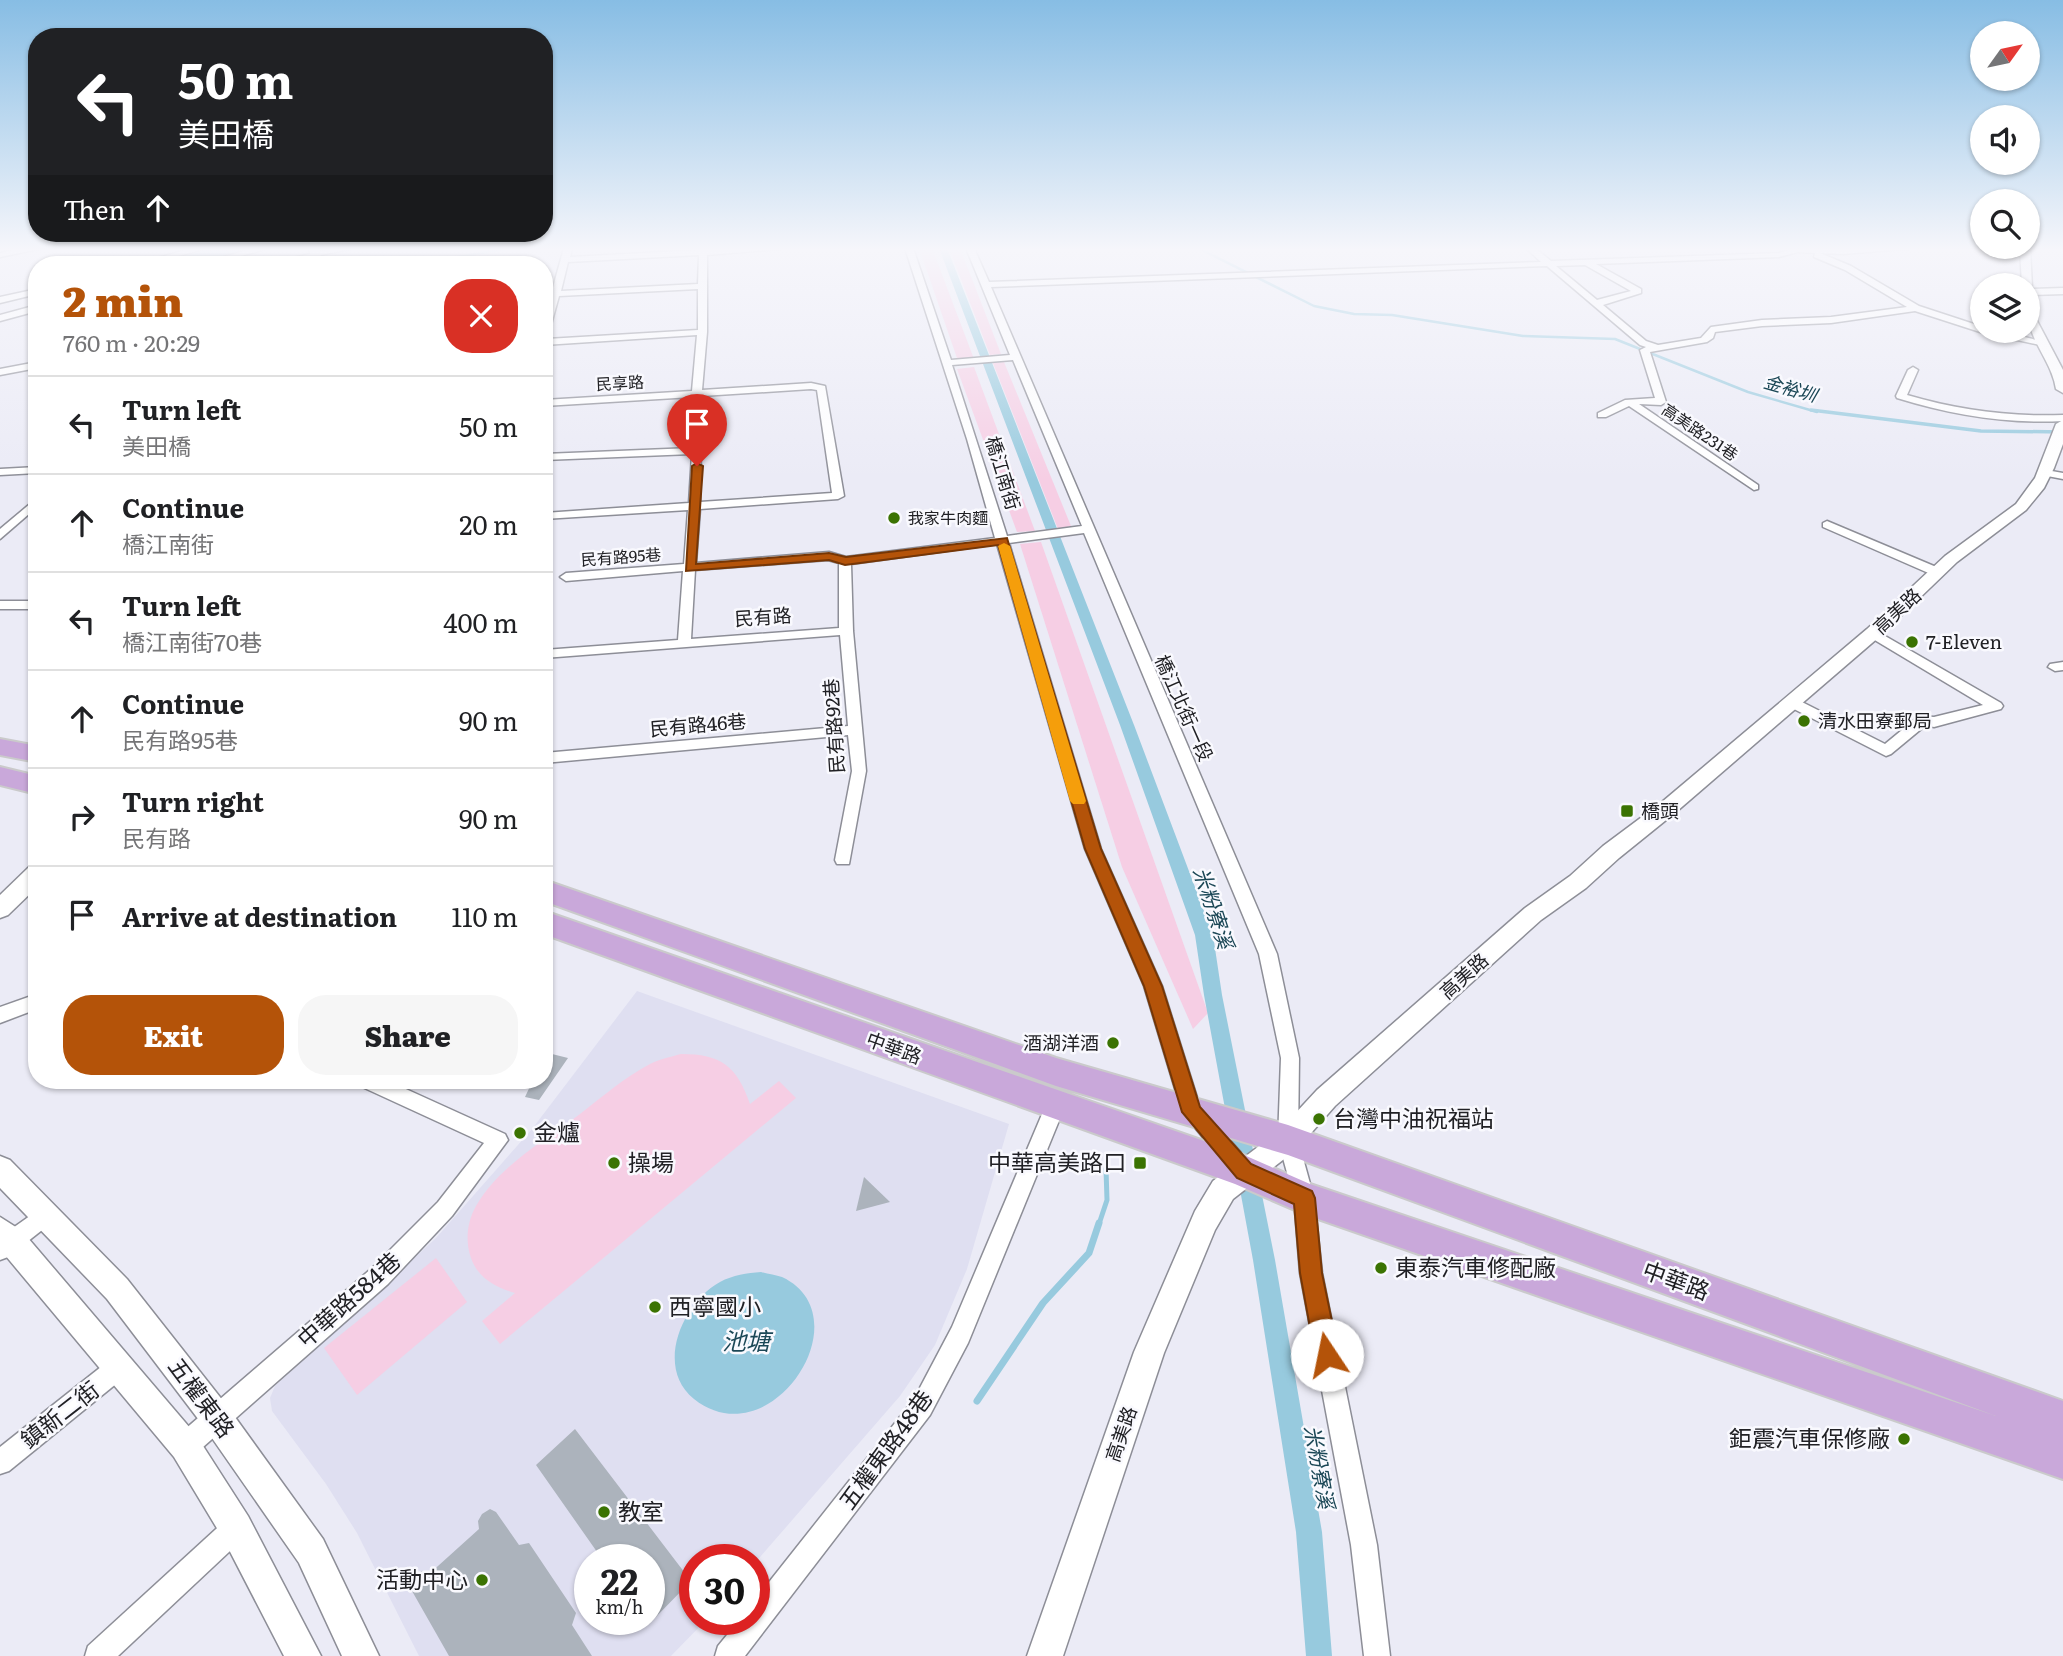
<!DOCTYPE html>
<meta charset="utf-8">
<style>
body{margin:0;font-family:Literata,"Noto Sans TC",serif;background:#f6f6f6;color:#202124;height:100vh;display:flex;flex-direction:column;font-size:26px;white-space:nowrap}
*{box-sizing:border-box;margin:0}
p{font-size:23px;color:#757577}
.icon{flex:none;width:38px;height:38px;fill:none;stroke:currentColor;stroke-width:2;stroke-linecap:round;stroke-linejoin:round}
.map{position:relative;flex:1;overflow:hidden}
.sheet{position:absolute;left:28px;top:256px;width:525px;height:833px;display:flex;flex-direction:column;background:#fff;border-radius:28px;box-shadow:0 2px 5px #0004}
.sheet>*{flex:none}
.banner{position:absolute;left:28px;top:28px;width:525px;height:214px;border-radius:28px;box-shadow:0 2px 5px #0004;background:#202124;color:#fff;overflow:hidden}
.needle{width:46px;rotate:57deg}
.tools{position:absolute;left:1970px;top:21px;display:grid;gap:14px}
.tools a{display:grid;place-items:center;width:70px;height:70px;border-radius:50%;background:#fff;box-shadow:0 2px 5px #0004;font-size:35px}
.speed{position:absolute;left:574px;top:1544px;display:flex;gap:14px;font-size:35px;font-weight:700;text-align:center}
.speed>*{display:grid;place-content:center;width:91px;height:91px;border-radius:50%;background:#fff;box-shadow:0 2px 5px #0004;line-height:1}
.speed small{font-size:18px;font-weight:400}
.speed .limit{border:10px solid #d22;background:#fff;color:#111}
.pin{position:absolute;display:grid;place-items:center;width:60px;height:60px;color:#fff;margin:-72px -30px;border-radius:50% 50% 50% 0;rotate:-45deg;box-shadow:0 0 7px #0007}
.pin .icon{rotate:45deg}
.me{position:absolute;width:77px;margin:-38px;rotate:349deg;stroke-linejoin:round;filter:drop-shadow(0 0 5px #0008)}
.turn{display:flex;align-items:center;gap:24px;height:147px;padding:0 35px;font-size:32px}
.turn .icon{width:91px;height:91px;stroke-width:2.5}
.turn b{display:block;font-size:49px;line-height:60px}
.then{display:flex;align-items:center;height:66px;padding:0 35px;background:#0003;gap:14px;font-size:26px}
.round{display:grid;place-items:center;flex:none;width:74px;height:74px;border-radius:28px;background:#f6f6f6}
.summary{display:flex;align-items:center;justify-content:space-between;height:119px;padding:0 35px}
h1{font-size:42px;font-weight:800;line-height:52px;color:#b45309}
.cta{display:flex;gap:14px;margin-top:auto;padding:14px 35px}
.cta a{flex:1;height:80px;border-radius:28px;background:#b45309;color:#fff;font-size:28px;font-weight:800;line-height:80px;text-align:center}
.cta a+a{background:#f6f6f6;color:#202124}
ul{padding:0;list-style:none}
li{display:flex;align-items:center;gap:21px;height:98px;padding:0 35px;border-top:2px solid #e0e0e0}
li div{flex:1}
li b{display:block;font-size:26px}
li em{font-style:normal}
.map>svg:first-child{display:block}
.built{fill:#dfdff1;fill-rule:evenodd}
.green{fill:#f6cee4}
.water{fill:#97cade}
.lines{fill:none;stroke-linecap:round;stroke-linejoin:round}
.stream-far3{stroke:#97cade;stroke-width:2.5}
.stream-far2{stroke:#97cade;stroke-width:3.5}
.stream-far1{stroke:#97cade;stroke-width:5}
.stream{stroke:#97cade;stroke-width:7}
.canal{fill:#97cade;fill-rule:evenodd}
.building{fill:#acb3bc}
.minor-casing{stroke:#8d8e97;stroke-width:3}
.tertiary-casing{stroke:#8d8e97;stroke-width:3}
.primary-casing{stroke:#cacacb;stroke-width:4}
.minor{fill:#fff;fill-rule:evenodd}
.tertiary{fill:#fff;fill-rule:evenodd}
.primary{fill:#c9a8da;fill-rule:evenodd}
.route{fill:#b45309;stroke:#753606;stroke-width:2}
.slow{fill:#f59e0b}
.poi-dot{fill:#3b7302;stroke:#f9f9fe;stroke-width:2.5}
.labels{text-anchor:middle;stroke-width:5;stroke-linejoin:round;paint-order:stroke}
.far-street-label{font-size:16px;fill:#212125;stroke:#f9f9fe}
.far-poi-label{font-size:16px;fill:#212125;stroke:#f9f9fe;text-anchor:start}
.far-water-label{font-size:18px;font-style:italic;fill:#1b4756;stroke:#f9f9fe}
.street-label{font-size:19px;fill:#212125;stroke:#f9f9fe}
.poi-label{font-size:19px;fill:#212125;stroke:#f9f9fe;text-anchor:start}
.water-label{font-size:21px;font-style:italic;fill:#1b4756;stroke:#f9f9fe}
.near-poi-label{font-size:23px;fill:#212125;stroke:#f9f9fe;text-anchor:start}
.near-street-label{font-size:23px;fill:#212125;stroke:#f9f9fe}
.near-water-label{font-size:24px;font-style:italic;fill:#1b4756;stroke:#f9f9fe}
</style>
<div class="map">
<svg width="2063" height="1656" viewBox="0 0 2063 1656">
<rect width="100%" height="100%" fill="#ebebf6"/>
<path class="built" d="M637 991 1009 1124 967 1269 935 1345 900 1396 754 1564V1559H695V1619H707L671 1656H419L357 1533 326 1484 272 1411 270 1398 275 1386 436 1238 532 1129ZM590 1559H649V1619H590Z"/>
<g class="green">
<path d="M919 248H932L974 359 958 361Z"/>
<path d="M949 248H960L1001 354 990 355Z"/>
<path d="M1004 362 1071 526 1058 529 993 363Z"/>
<path d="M974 367 1035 531 1017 532 957 369Z"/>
<path d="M1041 542 1208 1013 1193 1029 1122 867 1020 544Z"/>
<path d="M681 1054C721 1054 737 1066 750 1104L779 1081 796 1098 500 1344 482 1321 515 1293C495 1287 478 1278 471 1258 465 1241 467 1222 476 1206 499 1166 544 1141 580 1114 602 1097 625 1077 650 1064 660 1059 670 1057 681 1054Z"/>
<path d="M436 1258 467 1302 357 1395 324 1348Z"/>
</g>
<g class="water">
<path d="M215 248H256L196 264H153Z"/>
<path d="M761 1272C768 1274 776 1275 782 1277 865 1316 771 1460 694 1399 654 1367 683 1302 720 1282 733 1275 747 1273 761 1272Z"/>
</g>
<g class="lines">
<g class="stream-far3">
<path d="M1198 248 1314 306 1354 314 1392 315 1523 336 1615 339 1748 392 1817 412"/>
<path d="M417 264 510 248"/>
</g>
<path class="stream-far2" d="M1811 410 1981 431 2063 432"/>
<path class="stream-far1" d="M1099 1224 1107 1200 1106 1169"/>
<path class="stream" d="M977 1401 1043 1303 1089 1253 1099 1223"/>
<path class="canal" d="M939 248H947L1134 725 1213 935 1222 995 1275 1260 1322 1532 1332 1656H1306L1296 1532 1253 1260 1204 995 1195 935 1120 725Z"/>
</g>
<g class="building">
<path d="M544 1052 568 1058 539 1100 525 1097 533 1080H544Z"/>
<path d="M864 1177 890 1202 856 1211Z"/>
<path d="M575 1429 691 1581 649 1624V1559H602L536 1465Z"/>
<path d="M490 1509 496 1512 519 1545 529 1543 576 1613 572 1625 592 1656H449L408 1584 413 1576 422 1571 428 1575 479 1529 478 1521 482 1514Z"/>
</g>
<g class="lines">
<g class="minor-casing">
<g id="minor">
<path d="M24 248H44L0 257V253Z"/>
<path d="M192 248H207L150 264H137Z"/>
<path d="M254 248H269L212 264H200Z"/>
<path d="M335 248H354L301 259 297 257Z"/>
<path d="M564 248H572L570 257 699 250V248H793L707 255V332L702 390 811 383 825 386 844 496 838 499 700 509 696 563 829 552 846 557 995 538 967 439 905 248H913L951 360 1010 355 966 248H974L989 282 1541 262 1526 248H1535L1551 261 1779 253 1795 248H1917L1843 254 1820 253 1851 266 1919 306 1983 327V331H1999L2045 342 2040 345 1980 332 1915 311 1831 323 1762 326 1715 332 1713 338 1707 342 1650 352 1666 402 1661 405 1639 404 1758 485V489L1754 490 1629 406 1606 417H1598V413L1625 400 1655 398 1640 350 1646 347 1640 345 1547 266 991 287 1277 954 1299 1058 1298 1140 1314 1198 1322 1273 1377 1545 1390 1656H1364L1351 1545 1300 1273 1294 1198 1278 1140 1281 1058 1259 954 1084 533 1009 543 1101 849 1162 986 1200 1107 1244 1156 1247 1163 1244 1170 1237 1172 1230 1170 1182 1112 1144 986 1085 849 997 544 851 564 853 631 866 771 849 864H837L835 860 852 771 848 735 544 763V753L848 726 840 635 544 658V650L678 640 683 571 566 581 560 577 566 573 684 564 688 510 544 519V513L689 503 692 454 544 460V454L692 448V397L544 406V400L692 391 697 335 544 345V320L551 296 544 297V291H552ZM1798 252 1815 253 1814 257 1845 270 1907 307 1831 317 1762 320 1711 327 1701 338 1658 345 1646 341 1603 305 1641 293V289L1596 264 1779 257ZM699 255 698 284 561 291 568 262ZM1585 265 1631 291 1597 300 1556 266ZM698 289V330L547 339 559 296ZM1013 360 1082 526 1007 536 952 365ZM811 389 817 390 832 493 700 502 702 396ZM828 560 839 563V628L691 639 695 570Z"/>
<path d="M2000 248H2018L2028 252 2024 254Z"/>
<path d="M37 289V294L0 303V297Z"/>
<path d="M37 305V311L0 321V315Z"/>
<path d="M37 362V368L0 375V369Z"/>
<path d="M1913 367 1918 370 1907 395C1958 410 2009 417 2063 415V421C2006 424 1952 415 1897 398L1896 396 1908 370Z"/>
<path d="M37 467V473L0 475V469Z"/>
<path d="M2046 470 2063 473V479L2042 475 2041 473Z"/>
<path d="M37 498V507L0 539V529Z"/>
<path d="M1827 521 1941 569 1943 572 1937 576 1933 575 1823 527V523Z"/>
<rect x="0" y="601" width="37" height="8"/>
<path d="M1873 629 2001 703 2003 706 2001 709 1934 727 1926 725 1891 754 1886 756 1788 706 1786 703 1788 700H1798L1885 744 1919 716 1934 717 1983 705 1868 636V630Z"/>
<path d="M2063 662V670L2055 671 2048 667 2050 664Z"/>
<path d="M37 994V1009L0 1023V1007Z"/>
<path d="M358 1080H386L505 1134 508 1140 452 1216 388 1284 194 1455 185 1458 176 1455 173 1446 176 1437 372 1268 438 1202 484 1143 360 1086Z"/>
<path d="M1055 1097 1062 1100 1065 1106 968 1343 930 1415 745 1656H715L718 1646 740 1619H754V1601L914 1399 952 1327 1048 1100Z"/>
<path d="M44 1206 51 1209 54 1216 51 1223 8 1257 0 1260V1237Z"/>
<path d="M119 1355 127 1359 131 1367 127 1375 9 1471 0 1474V1447L111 1359Z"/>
<path d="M236 1515 245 1519 249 1528 245 1537 118 1656H85L88 1646 227 1519Z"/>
</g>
</g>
<g class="tertiary-casing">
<g id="tertiary">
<path d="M309 248H319L322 264H312Z"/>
<path d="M2020 248H2030L2032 287 2022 285Z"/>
<path d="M2063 288V294L2028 295V289Z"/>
<path d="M2028 312 2034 315 2063 370V393L2056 389C2052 361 2028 340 2028 312Z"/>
<path d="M2063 420V444L2054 468 2044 488 2026 510 1957 562 1879 637 1676 812 1619 858 1586 888 1541 920 1335 1106 1297 1149 1233 1199 1215 1230 1164 1353 1063 1656H1027L1134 1352 1195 1211 1213 1181 1279 1131 1317 1090 1525 908 1570 876 1603 846 1662 802 1867 629 1945 556 2016 504 2035 478 2056 424Z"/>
<path d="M37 865V887L8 915 0 918V895L29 867Z"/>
<path d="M0 1156 10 1160 127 1279 227 1406 323 1539 379 1656H342L299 1563 205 1428 107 1299 0 1188Z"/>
<path d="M0 1217 22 1231 196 1435 248 1516 321 1656H284L224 1540 174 1457 0 1249Z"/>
</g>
</g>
<g class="primary-casing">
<g id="primary">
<path d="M0 739 37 746V762L0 755Z"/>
<path d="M0 767 37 776V794L0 785Z"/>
<path d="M544 880 1056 1058 1288 1125 2063 1401V1479L1304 1214 1235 1184 544 934V911L1244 1155 1310 1184 1996 1416 1288 1155 1056 1086 544 901Z"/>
</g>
</g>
<use href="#minor" class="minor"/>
<use href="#tertiary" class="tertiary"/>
<use href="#primary" class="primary"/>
</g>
<linearGradient id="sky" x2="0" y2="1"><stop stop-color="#87bde4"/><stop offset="0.52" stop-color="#f6f6fb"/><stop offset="1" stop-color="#f6f6fb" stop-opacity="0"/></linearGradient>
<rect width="2063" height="480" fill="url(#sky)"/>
<path class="route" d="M697 463 703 466 696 564 829 553 846 557 1007 538 1101 849 1162 986 1200 1107 1251 1164 1312 1191 1315 1198 1322 1273 1339 1355 1335 1363 1327 1366 1319 1363 1315 1355 1300 1273 1294 1204 1237 1178 1182 1112 1144 986 1085 849 998 545 845 565 829 560 686 571 692 466Z"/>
<path class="slow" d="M1004 543 1010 546 1086 801 1084 804H1073L1070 801 998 546Z"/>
<g class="poi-dot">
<circle cx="894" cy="518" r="7"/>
<circle cx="1912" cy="642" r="7"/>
<circle cx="1804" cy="721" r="7"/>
<rect x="1620" y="804" width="14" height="14" rx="3.5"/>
<circle cx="1113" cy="1043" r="7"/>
<circle cx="1319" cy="1119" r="7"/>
<circle cx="520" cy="1133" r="7"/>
<circle cx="614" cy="1163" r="7"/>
<rect x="1133" y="1156" width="14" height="14" rx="3.5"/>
<circle cx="1381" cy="1268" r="7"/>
<circle cx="655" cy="1307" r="7"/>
<circle cx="1904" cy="1439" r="7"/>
<circle cx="604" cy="1512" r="7"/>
<circle cx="482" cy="1580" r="7"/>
</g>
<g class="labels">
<g class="far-street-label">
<text transform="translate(620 383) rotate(-3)" y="6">民享路</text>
<text transform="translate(1700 432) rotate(34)" y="6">高美路231巷</text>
<text transform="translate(621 557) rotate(-4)" y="6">民有路95巷</text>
</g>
<g class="far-poi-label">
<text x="908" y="524">我家牛肉麵</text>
</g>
<g class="far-water-label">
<text transform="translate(1790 389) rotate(16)" y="6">金裕圳</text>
</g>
<g class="street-label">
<text transform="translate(1003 473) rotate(73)" y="7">橋江南街</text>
<text transform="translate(1897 611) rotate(-43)" y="7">高美路</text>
<text transform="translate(763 617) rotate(-4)" y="7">民有路</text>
<text transform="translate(1184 708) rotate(66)" y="7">橋江北街一段</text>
<text transform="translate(698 725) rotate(-5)" y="7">民有路46巷</text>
<text transform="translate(834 726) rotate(-94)" y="7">民有路92巷</text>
<text transform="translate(1464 976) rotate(-42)" y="7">高美路</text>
<text transform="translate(894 1048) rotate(20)" y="7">中華路</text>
<text transform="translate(1121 1434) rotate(-71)" y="7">高美路</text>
</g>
<g class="poi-label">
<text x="1926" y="649">7-Eleven</text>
<text x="1818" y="728">清水田寮郵局</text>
<text x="1641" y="818">橋頭</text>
<text x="1099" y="1050" text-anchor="end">酒湖洋酒</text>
</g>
<g class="water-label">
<text transform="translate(1213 908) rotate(72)" y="7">米粉寮溪</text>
<text transform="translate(1319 1467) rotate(80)" y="7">米粉寮溪</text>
</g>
<g class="near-poi-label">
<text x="1333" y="1127">台灣中油祝福站</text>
<text x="534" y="1141">金爐</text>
<text x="628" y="1171">操場</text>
<text x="1126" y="1171" text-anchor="end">中華高美路口</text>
<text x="1395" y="1276">東泰汽車修配廠</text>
<text x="669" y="1315">西寧國小</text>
<text x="1890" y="1447" text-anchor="end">鉅震汽車保修廠</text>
<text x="618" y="1520">教室</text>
<text x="468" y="1588" text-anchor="end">活動中心</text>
</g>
<g class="near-street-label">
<text transform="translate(1676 1281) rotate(20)" y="8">中華路</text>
<text transform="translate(349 1300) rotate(-42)" y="8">中華路584巷</text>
<text transform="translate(201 1398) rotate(53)" y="8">五權東路</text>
<text transform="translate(60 1415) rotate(-38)" y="8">鎮新二街</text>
<text transform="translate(886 1450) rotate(-54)" y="8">五權東路48巷</text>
</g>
<g class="near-water-label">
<text x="746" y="1350">池塘</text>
</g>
</g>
</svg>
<div class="tools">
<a><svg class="needle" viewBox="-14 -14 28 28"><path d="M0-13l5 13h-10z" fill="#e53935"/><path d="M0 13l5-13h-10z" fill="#757577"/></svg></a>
<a><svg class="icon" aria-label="sound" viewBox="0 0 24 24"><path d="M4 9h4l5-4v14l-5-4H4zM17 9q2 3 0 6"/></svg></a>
<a><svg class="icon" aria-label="search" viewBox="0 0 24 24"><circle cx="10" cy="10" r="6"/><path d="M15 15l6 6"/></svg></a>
<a><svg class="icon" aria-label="layers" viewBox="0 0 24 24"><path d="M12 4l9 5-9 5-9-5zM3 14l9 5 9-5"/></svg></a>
</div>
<div class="speed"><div>22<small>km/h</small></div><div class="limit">30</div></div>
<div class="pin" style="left:697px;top:466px;background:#d93025"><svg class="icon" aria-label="arrive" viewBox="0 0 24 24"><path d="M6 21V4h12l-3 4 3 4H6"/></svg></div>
<svg class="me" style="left:1327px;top:1355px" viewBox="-20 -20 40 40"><circle r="19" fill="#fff"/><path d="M0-13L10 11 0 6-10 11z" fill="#b45309"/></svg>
<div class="banner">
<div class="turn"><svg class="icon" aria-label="left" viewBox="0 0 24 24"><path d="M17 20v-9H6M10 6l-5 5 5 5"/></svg><div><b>50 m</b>美田橋</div></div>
<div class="then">Then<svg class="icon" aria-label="ahead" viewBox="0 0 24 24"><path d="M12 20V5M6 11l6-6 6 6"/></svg></div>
</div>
<section class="sheet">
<div class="summary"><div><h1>2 min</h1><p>760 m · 20:29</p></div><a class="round" style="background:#d93025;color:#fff"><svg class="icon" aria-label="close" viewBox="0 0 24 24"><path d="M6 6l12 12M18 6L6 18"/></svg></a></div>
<ul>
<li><svg class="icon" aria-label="left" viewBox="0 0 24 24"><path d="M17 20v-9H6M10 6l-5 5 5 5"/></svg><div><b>Turn left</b><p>美田橋</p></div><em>50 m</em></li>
<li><svg class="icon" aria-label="ahead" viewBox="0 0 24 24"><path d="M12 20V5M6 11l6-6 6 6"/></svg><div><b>Continue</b><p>橋江南街</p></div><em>20 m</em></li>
<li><svg class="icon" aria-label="left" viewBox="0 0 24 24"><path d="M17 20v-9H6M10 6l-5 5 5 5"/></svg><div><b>Turn left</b><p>橋江南街70巷</p></div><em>400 m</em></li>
<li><svg class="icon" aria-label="ahead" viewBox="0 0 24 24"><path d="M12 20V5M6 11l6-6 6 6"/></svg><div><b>Continue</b><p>民有路95巷</p></div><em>90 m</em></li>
<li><svg class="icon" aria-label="right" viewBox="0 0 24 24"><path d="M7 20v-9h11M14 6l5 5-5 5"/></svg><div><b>Turn right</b><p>民有路</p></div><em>90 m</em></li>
<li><svg class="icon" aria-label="arrive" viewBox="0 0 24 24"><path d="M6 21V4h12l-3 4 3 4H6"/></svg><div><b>Arrive at destination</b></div><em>110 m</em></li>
</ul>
<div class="cta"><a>Exit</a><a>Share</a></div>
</section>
</div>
